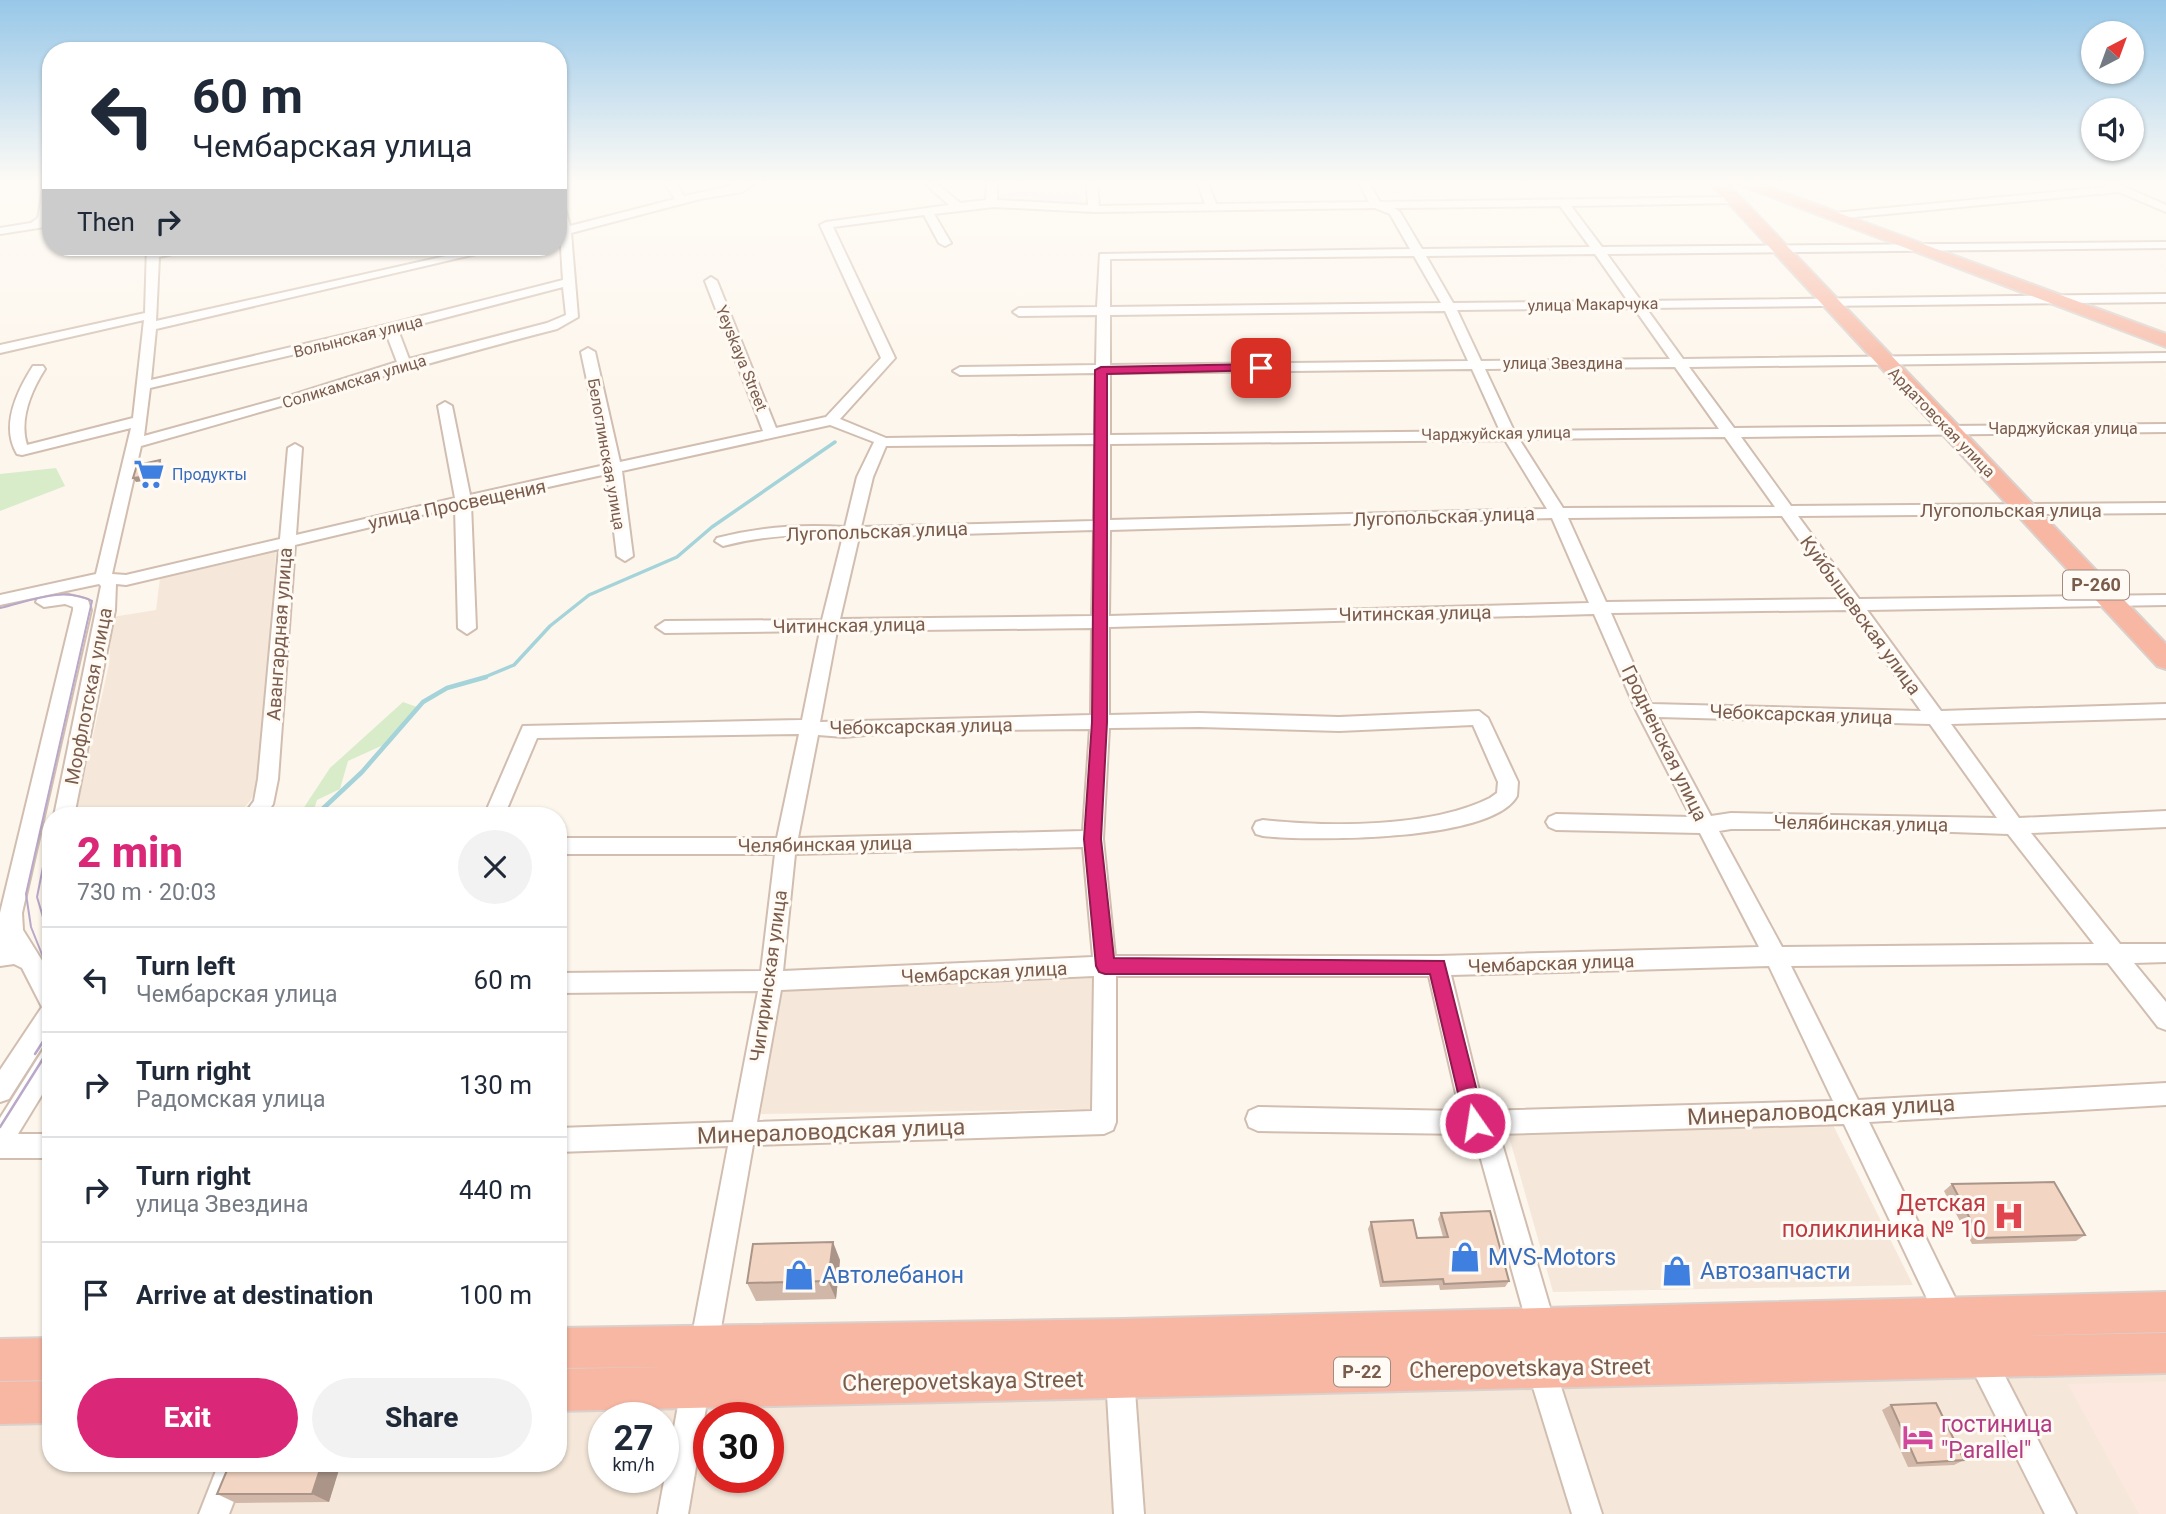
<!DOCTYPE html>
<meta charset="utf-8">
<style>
body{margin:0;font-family:Roboto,sans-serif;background:#f2f2f3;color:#1f2937;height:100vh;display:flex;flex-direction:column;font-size:26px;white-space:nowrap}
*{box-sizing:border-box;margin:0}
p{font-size:23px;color:#747a83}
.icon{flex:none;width:38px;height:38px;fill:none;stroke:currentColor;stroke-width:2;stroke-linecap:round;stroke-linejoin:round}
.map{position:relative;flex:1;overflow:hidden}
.drawer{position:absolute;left:42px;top:807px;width:525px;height:665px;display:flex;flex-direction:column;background:#fff;border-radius:28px;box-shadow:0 2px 5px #0004}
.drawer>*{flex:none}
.banner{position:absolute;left:42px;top:42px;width:525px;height:214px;border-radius:28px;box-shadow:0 2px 5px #0004;background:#fff;color:#1f2937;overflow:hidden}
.needle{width:46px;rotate:41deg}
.buttons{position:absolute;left:2081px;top:21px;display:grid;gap:14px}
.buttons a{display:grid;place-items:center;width:63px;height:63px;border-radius:50%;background:#fff;box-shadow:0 2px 5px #0004;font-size:35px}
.speed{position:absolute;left:588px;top:1402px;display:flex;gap:14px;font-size:35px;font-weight:700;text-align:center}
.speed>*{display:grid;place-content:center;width:91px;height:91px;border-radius:50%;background:#fff;box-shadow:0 2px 5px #0004;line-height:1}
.speed small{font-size:18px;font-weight:400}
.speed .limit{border:10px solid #d22;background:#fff;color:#111}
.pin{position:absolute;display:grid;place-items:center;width:60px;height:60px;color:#fff;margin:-30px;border-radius:14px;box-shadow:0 4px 10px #0006}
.me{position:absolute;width:77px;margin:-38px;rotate:347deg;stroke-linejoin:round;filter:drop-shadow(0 0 5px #0008)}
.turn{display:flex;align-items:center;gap:24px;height:147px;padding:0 35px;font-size:32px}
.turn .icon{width:91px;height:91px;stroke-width:2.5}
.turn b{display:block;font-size:49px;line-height:60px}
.then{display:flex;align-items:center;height:66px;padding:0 35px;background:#0003;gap:14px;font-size:26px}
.round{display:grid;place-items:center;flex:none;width:74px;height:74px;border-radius:37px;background:#f2f2f3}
.head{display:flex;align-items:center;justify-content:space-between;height:119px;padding:0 35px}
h1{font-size:42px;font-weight:800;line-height:52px;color:#db2777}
.action{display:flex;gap:14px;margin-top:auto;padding:14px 35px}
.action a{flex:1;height:80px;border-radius:42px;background:#db2777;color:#fff;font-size:28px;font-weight:800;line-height:80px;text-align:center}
.action a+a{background:#f2f2f3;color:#1f2937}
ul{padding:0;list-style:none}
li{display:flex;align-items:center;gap:21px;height:105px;padding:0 35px;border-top:2px solid #e0e1e3}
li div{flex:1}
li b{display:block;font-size:26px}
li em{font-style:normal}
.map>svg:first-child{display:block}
.residential{fill:#f5e8da;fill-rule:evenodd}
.commercial{fill:#fde8e0}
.education{fill:#f3e8fa}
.green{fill:#d8ecc9}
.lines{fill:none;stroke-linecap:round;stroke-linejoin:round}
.stream-far1{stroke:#a5d3da;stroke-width:3.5}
.stream{stroke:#a5d3da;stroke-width:4.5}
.minor-casing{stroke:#d1beb0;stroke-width:4}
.highway-casing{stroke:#dad1cd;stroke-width:4}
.minor{fill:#fff;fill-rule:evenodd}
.highway{fill:#f7b7a3;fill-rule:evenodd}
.tram-far1{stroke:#b9a8c9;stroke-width:2}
.tram{stroke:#b9a8c9;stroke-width:2.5}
.wall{fill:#d1b7a8}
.shaded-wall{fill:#aa9588}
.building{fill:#f3d5c3;stroke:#aa9588;stroke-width:2}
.route{fill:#db2777;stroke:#8e194d;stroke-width:2}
.labels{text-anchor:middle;stroke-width:6;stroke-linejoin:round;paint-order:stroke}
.far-street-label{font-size:16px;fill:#7a5c4d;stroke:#fffaf3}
.far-shop-label{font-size:16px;fill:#366cbe;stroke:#fffaf3;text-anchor:start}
.shield{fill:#fffaf3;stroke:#a28b7f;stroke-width:2}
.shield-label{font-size:18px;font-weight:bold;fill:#7a5c4d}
.street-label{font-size:19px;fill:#7a5c4d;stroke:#fffaf3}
.near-street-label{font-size:23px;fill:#7a5c4d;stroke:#fffaf3}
.near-health-label{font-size:23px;fill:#be3a42;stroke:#fffaf3;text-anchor:end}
.near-shop-label{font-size:23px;fill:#366cbe;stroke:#fffaf3;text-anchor:start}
.near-hotel-label{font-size:23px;fill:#b23c85;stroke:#fffaf3;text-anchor:start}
</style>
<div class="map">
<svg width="2166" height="1514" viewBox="0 0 2166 1514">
<rect width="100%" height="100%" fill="#fdf6ec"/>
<g class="residential">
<path d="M276 551 260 778 251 800 237 815 75 816 109 664 112 617 156 610 160 578Z"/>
<path d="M1095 978 1097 1109 761 1114 777 986Z"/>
<path d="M1833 1125 1913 1285 1553 1292 1508 1133Z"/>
<path d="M2166 1360V1514H0V1423L51 1420V1463H558V1397ZM604 1418H663V1477H604ZM709 1418H768V1477H709Z"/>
</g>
<path class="commercial" d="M2166 1382V1514H2139L2068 1384Z"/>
<path class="education" d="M999 183H1082L1083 205 998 200Z"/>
<g class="green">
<path d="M56 468 65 486 0 511V474Z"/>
<path d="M403 702 417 707 392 741 348 761 340 789 317 800 312 815H299L330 768Z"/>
</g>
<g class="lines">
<path class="stream-far1" d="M480 679 514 665 550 626 589 595 677 557 712 527 835 442"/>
<path class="stream" d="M315 816 362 772 423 702 447 688 486 677"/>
<g class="minor-casing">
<g id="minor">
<path d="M44 183H51V226L0 234V228L31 223 38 218Z"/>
<path d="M665 183H675L684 196 743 183H756L742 192 700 199 571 233 578 317 557 329C417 365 280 407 141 446L112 574 126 575 280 539 288 448 295 444 302 448 296 535 455 498 438 406 445 402 452 406 470 495 605 465 581 352 588 348 595 352 620 462 763 431 705 281 711 277 717 281 776 428 826 417 881 358 820 225 826 222 949 205 924 183H936L960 203 986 200 987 183H997V200L1088 205 1087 183H1097L1099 206 1205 204 1198 183H1208L1216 204 1369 202 1359 183H1369L1380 202 1735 197 1740 200 1735 203 1571 206 1602 247 2166 242V248L1607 254 1641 301 2166 294V302L1646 308 1683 359 2166 353V361L1689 367 1734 428 2166 424V432L1741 437 1791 506 2166 503V513L1798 516 1859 599 2166 595V605L1867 610 1941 711 2166 704V718L1951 724 2019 818 2166 811V827L2031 833 2120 944H2166V962L2134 963 2166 1002V1030L2158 1027 2108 963 1791 966 1858 1100 2166 1083V1105L1869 1122 1965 1318 1961 1328 1951 1332 1941 1328 1844 1124 1496 1134 1503 1147 1556 1328 1552 1338 1542 1342 1532 1338 1528 1328 1479 1152 1468 1134 1258 1131 1249 1127 1246 1119 1249 1111 1258 1107 1460 1111 1429 976H1116V1122L1113 1130 1104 1134 753 1145 717 1351 713 1361 703 1365 693 1361 689 1351 728 1146 558 1152V1128L733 1122 758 991 558 993V973L761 971 775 854H558V838H777L799 734 537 738 504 816H484L523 726 802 720 820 631 665 633 656 627 665 621 822 620 843 536C804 533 761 536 723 546L715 541 717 538C759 527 802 524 845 527L857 477 874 442 830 425 622 471 633 556 625 561 617 556 607 474 471 504 476 628 467 634 458 628 455 507 295 545 278 779 273 804 265 816H243L254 801 258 779 279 549 126 585 116 584 115 610 74 816H54L101 586 99 584 0 605V595L96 574 131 428 22 455 17 454C0 426 17 391 33 366H43L45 369C31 391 19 420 27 445L133 418 144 320 0 353V345L145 313 147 247H159V250L203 247 159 257 156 321 486 247H506L156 329 151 380 390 324 563 280 558 198 563 201 570 226 675 199ZM1560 206 1590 247 1422 249 1400 212 1394 208ZM994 207 1094 212 1375 208 1390 214 1410 249 1100 254 1097 307 1019 308 1013 312 1019 316 1097 315 1096 365 960 367 953 371 960 375 1096 373 1095 435 886 438 840 419 895 358 833 227 924 215 939 243 945 246 951 243 934 214ZM1595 254 1628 301 1453 303 1426 256ZM1414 256 1441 303 1110 307V259ZM563 287 566 315 547 323 409 359 398 330ZM1634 308 1670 359 1481 361 1457 310ZM1445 311 1468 361 1110 365V315ZM386 333 397 362 286 397 144 436 150 388ZM1675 367 1719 429 1514 431 1485 369ZM1472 369 1500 431 1110 435V373ZM1725 437 1775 507 1563 508 1519 439ZM1505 440 1547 509 1110 520V444ZM1095 444 1094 521 861 527 873 477 886 446ZM1782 516 1841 599 1606 602 1568 518ZM1552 518 1589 603 1109 616 1110 530ZM1094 530 1092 616 840 619 859 537ZM1849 610 1921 711 1651 704 1611 613ZM1594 614 1636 710 1691 817 1556 814 1549 817 1546 822 1549 827 1556 830 1700 833 1759 947 1438 956H1115L1103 839 1109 728 1199 727 1339 731 1473 725 1498 782 1497 793 1490 798C1430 828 1329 827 1263 820L1256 822 1253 828 1256 834 1263 836C1311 841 1492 842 1517 796L1518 782 1488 718 1479 711 1339 717 1199 713 1109 715V627ZM1092 628 1091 715 820 722 837 631ZM1658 717 1930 724 1997 818 1731 813 1711 816ZM1090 729 1083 831 798 838 818 735 844 737 909 731ZM1731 829H1869L2008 834 2094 944 1782 947 1719 831ZM1083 847 1093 957 783 971 795 854ZM1769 966 1833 1101 1484 1111 1451 975ZM1094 976 1092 1111 757 1122 781 990Z"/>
<path d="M2104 183H2116L2166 205V212L2119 192 1834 219 1828 216 1834 213 2107 187Z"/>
<path d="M65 594 88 600 91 610 22 913 23 930 51 975V1033L9 1099 0 1102V1070L42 1007 22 968 14 964 0 966V913L73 610V607L65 604 44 607 36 602 38 598Z"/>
<path d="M51 1047V1080L18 1134H51V1158H0V1118L43 1050Z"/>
<path d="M1980 1343 1990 1347 2076 1514H2045L1966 1357 1970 1347Z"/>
<path d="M1541 1354 1551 1358 1555 1368 1602 1514H1572L1527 1368 1531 1358Z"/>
<path d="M1120 1363 1130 1367 1134 1377 1144 1514H1114L1106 1377 1110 1367Z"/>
<path d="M696 1370 706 1374 710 1384 688 1514H658L682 1384 686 1374Z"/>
<path d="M219 1463H249L229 1514H199Z"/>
</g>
</g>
<g class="highway-casing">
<g id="highway">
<path d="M1710 183H1727L2166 644V669L2157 666Z"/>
<path d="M1735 183H1758L2166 334V347Z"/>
<path d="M2166 1292V1332L2017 1336 2166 1333V1373L558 1411V1369L665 1367 558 1368V1328L1123 1319Z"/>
<path d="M51 1338V1380L0 1381V1339Z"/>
<path d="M51 1381V1423L0 1424V1382Z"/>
</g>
</g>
<use href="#minor" class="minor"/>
<use href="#highway" class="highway"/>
<g class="tram-far1">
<path d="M0 608C30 601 63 586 92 601L26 894 31 927 51 977"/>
<path d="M50 832 37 897 51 944"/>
<path d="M43 1042 51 1030"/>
</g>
<g class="tram">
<path d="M35 1054 44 1040"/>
<path d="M0 1127 51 1046"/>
</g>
</g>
<g class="wall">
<path d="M1952 1184 2085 1235 2076 1241 1972 1244 1944 1191Z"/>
<path d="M1441 1213 1509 1281 1505 1287 1440 1290 1439 1285 1380 1287 1368 1229 1371 1222 1417 1238 1443 1237 1438 1219Z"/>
<path d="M840 1260 836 1299 756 1301 747 1283Z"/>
<path d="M1891 1405 1964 1460 1954 1465 1908 1467 1882 1410Z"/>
<path d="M230 1463H341L329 1502 236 1503 217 1494Z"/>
</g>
<g class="shaded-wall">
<path d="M160 460 162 464 160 479 136 482 133 478Z"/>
<path d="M833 1242 840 1260 836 1299 828 1281Z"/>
<path d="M322 1463H341L329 1502 312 1494Z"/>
</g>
<g class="building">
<path d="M160 460 157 475 133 478 137 465Z"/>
<path d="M2054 1182 2085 1235 1980 1238 1952 1184Z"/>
<path d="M1490 1211 1509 1281 1444 1284 1443 1279 1383 1282 1371 1222 1413 1220 1417 1238 1448 1237 1441 1213Z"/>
<path d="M833 1242 828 1281 747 1283 753 1244Z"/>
<path d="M1936 1403 1964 1460 1917 1463 1891 1405Z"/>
<path d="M230 1463H322L312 1494H217Z"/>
</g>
<linearGradient id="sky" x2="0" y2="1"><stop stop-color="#97c7e8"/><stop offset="0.46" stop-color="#fefbf6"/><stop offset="1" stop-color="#fefbf6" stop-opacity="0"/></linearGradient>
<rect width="2166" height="395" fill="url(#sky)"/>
<path class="route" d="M1261 364 1266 368 1265 370 1107 374V722L1101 839 1114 958 1444 961 1485 1123 1482 1129 1475 1132 1468 1129 1465 1123 1430 974H1105L1099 972 1096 966 1084 839 1092 722 1095 370 1101 367Z"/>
<defs>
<g id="supermarket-bare" transform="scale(2.415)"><path d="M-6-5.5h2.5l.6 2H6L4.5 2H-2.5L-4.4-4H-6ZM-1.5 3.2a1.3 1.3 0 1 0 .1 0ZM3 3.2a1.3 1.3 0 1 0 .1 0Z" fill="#3f7fe0" stroke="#fffaf3" stroke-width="2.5" paint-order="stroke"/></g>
<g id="hospital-bare" transform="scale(2.415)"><path d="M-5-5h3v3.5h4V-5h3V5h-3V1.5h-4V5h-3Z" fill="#e0444e" stroke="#fffaf3" stroke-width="2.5" paint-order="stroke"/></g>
<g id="shop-bare" transform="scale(2.415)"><path d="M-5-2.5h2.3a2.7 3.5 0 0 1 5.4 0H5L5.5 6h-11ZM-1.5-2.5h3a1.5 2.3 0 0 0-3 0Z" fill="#3f7fe0" stroke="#fffaf3" stroke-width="2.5" paint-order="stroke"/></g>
<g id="hotel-bare" transform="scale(2.415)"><path d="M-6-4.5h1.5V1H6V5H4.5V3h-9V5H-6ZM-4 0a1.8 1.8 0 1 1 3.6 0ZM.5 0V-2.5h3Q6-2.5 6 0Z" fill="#d1479c" stroke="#fffaf3" stroke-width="2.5" paint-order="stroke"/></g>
</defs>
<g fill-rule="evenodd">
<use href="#supermarket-bare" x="149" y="474"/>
<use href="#hospital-bare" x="2009" y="1216"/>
<use href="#shop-bare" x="1465" y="1257"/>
<use href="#shop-bare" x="1677" y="1271"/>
<use href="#shop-bare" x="799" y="1275"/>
<use href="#hotel-bare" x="1918" y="1437"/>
</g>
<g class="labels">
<g class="far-street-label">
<text transform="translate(1593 304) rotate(-1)" y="6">улица Макарчука</text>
<text transform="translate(358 336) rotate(-14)" y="6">Волынская улица</text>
<text transform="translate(742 358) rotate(68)" y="6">Yeyskaya Street</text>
<text x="1563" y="369">улица Звездина</text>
<text transform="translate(354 381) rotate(-17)" y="6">Соликамская улица</text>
<text transform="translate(1942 422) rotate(46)" y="6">Ардатовская улица</text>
<text x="2063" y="434">Чарджуйская улица</text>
<text transform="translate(1496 433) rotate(-1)" y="6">Чарджуйская улица</text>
<text transform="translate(607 454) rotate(80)" y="6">Белоглинская улица</text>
</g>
<g class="far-shop-label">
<text x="172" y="480">Продукты</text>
</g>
<g class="shield">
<rect x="2063" y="570.5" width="66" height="29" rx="5"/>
<rect x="1334" y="1357.5" width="56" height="29" rx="5"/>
</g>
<g class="shield-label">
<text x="2096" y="591">Р-260</text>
<text x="1362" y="1378">Р-22</text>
</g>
<g class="street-label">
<text transform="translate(457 504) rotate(-12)" y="7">улица Просвещения</text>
<text x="2011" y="517">Лугопольская улица</text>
<text transform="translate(1444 516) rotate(-2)" y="7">Лугопольская улица</text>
<text transform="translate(877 531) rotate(-2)" y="7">Лугопольская улица</text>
<text transform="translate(1415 613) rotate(-1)" y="7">Читинская улица</text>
<text transform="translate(1861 615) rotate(54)" y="7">Куйбышевская улица</text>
<text transform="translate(849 625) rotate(-1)" y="7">Читинская улица</text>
<text transform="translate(279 634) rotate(-86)" y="7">Авангардная улица</text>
<text transform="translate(88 696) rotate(-79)" y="7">Морфлотская улица</text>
<text transform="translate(1801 714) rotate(2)" y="7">Чебоксарская улица</text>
<text transform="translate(921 726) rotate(-1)" y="7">Чебоксарская улица</text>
<text transform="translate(1665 743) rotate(64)" y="7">Гродненская улица</text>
<text transform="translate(1861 823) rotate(1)" y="7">Челябинская улица</text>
<text transform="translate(825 844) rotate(-1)" y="7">Челябинская улица</text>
<text transform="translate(1551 963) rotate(-2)" y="7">Чембарская улица</text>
<text transform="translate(984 972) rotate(-3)" y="7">Чембарская улица</text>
<text transform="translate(768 976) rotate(-82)" y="7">Чигиринская улица</text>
</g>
<g class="near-street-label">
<text transform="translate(1821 1110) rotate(-3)" y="8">Минераловодская улица</text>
<text transform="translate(831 1131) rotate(-2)" y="8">Минераловодская улица</text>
<text transform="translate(1530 1368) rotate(-1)" y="8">Cherepovetskaya Street</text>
<text transform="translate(963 1381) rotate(-1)" y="8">Cherepovetskaya Street</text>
</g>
<g class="near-health-label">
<text x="1986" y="1211">Детская<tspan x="1986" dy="26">поликлиника № 10</tspan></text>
</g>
<g class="near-shop-label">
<text x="1488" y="1265">MVS-Motors</text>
<text x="1700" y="1279">Автозапчасти</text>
<text x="822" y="1283">Автолебанон</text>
</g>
<g class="near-hotel-label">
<text x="1941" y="1432">гостиница<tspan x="1941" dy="26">"Parallel"</tspan></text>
</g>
</g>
</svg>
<div class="buttons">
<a><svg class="needle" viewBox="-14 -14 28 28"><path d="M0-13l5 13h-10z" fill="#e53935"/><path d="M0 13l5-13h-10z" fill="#747a83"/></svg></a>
<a><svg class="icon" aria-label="sound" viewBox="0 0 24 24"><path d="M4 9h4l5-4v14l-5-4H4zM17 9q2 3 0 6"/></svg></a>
</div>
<div class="speed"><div>27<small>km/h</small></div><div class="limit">30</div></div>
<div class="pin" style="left:1261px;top:368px;background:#d93025"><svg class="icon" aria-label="arrive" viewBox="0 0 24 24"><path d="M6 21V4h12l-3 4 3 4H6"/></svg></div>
<svg class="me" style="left:1475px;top:1123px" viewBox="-20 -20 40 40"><circle r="17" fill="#db2777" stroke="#fff" stroke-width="3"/><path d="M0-11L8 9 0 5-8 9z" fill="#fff"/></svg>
<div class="banner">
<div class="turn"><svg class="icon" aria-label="left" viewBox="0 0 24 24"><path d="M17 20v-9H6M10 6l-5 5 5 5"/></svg><div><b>60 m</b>Чембарская улица</div></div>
<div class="then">Then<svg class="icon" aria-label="right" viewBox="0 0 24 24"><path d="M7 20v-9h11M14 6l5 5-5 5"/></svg></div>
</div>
<section class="drawer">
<div class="head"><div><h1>2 min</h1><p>730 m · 20:03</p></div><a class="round"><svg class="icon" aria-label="close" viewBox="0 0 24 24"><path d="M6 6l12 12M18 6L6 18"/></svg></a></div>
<ul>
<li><svg class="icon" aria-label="left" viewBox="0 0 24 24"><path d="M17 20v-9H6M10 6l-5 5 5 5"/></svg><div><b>Turn left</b><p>Чембарская улица</p></div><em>60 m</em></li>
<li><svg class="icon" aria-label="right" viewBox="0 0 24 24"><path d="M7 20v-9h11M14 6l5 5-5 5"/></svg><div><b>Turn right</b><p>Радомская улица</p></div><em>130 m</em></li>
<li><svg class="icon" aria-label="right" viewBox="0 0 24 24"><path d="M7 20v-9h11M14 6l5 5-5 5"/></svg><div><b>Turn right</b><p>улица Звездина</p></div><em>440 m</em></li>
<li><svg class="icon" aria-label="arrive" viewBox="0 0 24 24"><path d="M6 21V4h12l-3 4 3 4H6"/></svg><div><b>Arrive at destination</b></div><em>100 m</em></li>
</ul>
<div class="action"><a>Exit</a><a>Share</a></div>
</section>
</div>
